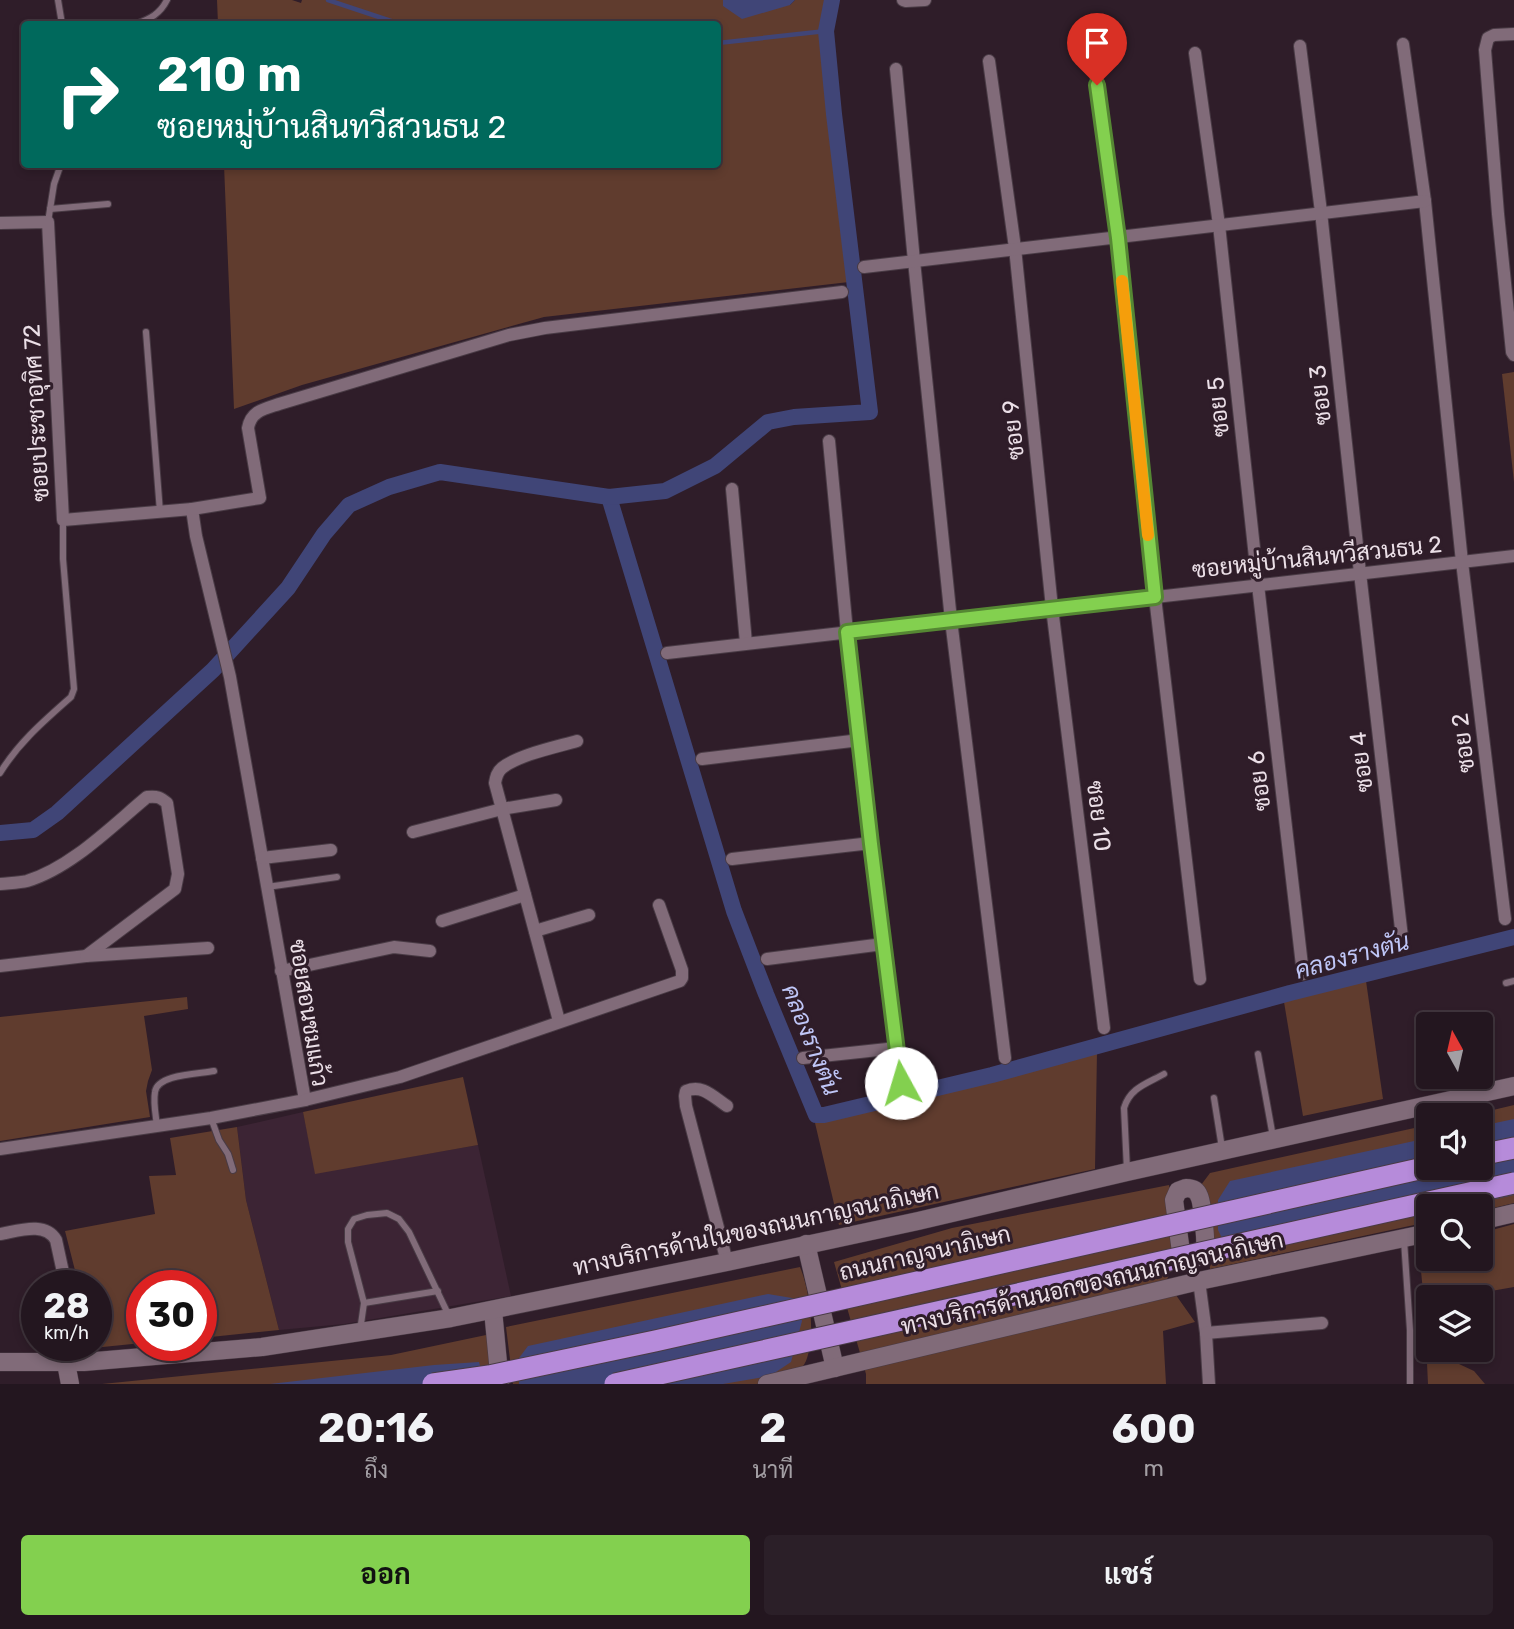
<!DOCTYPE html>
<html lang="th">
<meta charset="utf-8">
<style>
body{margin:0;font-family:Rubik,Sarabun,sans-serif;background:#2b1f28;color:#f1f3f6;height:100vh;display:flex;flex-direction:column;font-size:26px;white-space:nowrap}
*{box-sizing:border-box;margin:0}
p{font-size:23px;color:#a39fa4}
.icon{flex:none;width:38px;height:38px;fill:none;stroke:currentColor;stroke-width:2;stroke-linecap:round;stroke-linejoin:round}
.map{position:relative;height:1384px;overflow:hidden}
.panel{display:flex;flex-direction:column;background:#23161f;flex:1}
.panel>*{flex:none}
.hud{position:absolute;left:21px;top:21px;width:700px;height:147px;border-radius:7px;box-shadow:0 4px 10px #0003,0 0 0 2px #40353d;background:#00695c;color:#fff;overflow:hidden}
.needle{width:46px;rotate:352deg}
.fabs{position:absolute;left:1416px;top:1012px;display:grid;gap:14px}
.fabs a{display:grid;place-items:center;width:77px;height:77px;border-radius:7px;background:#23161f;box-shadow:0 4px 10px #0003,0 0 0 2px #40353d;font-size:35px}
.speed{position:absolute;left:21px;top:1270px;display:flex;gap:14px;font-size:35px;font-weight:700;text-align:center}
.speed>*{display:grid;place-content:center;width:91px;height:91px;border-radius:50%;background:#23161f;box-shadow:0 4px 10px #0003,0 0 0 2px #40353d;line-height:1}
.speed small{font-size:18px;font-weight:400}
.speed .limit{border:10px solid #d22;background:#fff;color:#111}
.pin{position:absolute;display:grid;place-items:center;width:60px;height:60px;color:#fff;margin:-72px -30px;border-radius:50% 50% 50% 0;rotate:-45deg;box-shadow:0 0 7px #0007}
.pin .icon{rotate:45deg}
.me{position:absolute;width:77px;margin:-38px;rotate:354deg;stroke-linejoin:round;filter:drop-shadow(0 0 5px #0008)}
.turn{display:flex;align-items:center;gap:24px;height:147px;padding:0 21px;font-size:32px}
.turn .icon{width:91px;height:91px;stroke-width:2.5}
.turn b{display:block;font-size:49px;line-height:60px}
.eta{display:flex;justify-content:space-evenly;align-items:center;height:119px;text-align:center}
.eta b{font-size:42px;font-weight:700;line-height:49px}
.cta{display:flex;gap:14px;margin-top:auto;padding:14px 21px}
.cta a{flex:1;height:80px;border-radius:7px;background:#83d04f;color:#111;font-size:28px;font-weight:700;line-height:80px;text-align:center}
.cta a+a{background:#2b1f28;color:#f1f3f6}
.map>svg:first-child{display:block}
.built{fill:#3c2434}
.green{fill:#603c2e}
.water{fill:#404577}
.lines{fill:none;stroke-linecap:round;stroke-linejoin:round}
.stream{stroke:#404577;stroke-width:4.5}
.canal{stroke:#404577;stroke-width:16}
.lane-casing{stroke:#493b45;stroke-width:8}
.street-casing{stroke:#493b45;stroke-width:14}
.secondary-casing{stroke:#493b45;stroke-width:19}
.highway-casing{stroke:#493b45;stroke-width:23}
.lane{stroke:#816b79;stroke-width:6}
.street{stroke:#816b79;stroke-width:12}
.secondary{stroke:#816b79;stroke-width:18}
.highway{stroke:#b68bda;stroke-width:21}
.highway-bridge-casing{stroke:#493b45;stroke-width:23;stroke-linecap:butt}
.highway-bridge{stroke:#b68bda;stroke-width:21}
.route-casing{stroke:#558733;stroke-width:18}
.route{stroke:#83d04f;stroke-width:12}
.slow{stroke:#f59e0b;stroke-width:12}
.labels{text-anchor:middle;stroke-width:6;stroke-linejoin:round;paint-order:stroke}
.street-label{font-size:23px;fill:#ebdfe7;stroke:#2f1d29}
.water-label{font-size:24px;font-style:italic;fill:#bfc6f7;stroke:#2f1d29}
</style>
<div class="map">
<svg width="1514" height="1384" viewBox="0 0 1514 1384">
<rect width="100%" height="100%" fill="#2f1d29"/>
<path class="built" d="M303 1112 316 1173 478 1145 511 1296 344 1324 279 1330 246 1200 237 1127Z"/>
<g class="green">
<path d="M217 0H292L301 3 302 0H723V6L790 5 795 0H838L833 28V40L820 41 849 282 544 317 302 385 234 409 224 165 718 164V24H218Z"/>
<path d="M1514 372V482L1502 374Z"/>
<path d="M1366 981 1383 1099 1303 1116 1284 1002Z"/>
<path d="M187 997 188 1009 144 1016 152 1070 148 1081 146 1091 150 1117 0 1141V1017Z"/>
<path d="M1097 1051 1095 1169 839 1225 815 1123 1008 1075Z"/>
<path d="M463 1077 478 1145 315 1174 303 1112Z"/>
<path d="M1514 1105V1203L1481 1211 1480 1206H1428V1222L1210 1269 1201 1185 1210 1173 1428 1125V1167H1480V1115H1472Z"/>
<path d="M237 1127 246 1200 279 1330 201 1338V1286H142V1343L93 1348 92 1346H96V1286H79L65 1231 155 1214 149 1176 176 1175 170 1138Z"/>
<path d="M1169 1185C1173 1217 1183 1252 1166 1281L1195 1322 1163 1331 1166 1384H866V1374L834 1262 952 1228Z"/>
<path d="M1514 1224V1287L1457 1297H1428V1302H1424L1419 1250 1428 1246V1258H1480L1481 1233Z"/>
<path d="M800 1267C810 1291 816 1336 806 1361 802 1369 795 1377 790 1384H513L506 1327Z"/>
<path d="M486 1335 490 1355 492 1384H102L391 1355Z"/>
<path d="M1444 1357 1474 1371 1485 1384H1428L1427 1363Z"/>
</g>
<g class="water">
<path d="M723 0H795L790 5 742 19 723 6Z"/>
<path d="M1514 1119V1195L1464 1206H1428V1213L1231 1256 1218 1230V1200L1230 1181 1428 1138V1167H1480L1481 1126Z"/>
<path d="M768 1294 798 1299 802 1321 791 1362 770 1376 723 1384H519V1358L528 1346Z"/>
<path d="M479 1362 485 1384H270L434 1365Z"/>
</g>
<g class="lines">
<g class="stream">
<path d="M328 0 400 24"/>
<path d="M718 43 826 31"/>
</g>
<g class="canal">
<path d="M609 497 734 911 766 994 816 1115H824L992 1075 1290 993 1514 937"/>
<path d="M0 833 33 830 57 813 213 670 288 588 324 534 349 505 389 487 440 472 609 497 665 491 715 466 768 422 794 417 870 412 834 114 826 31 832 0"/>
</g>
<g class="lane-casing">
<g id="lane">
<path d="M58 0 62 24"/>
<path d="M136 24C150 19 160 14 167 0"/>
<path d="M50 209 108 204"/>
<path d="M48 222 54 184 61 164"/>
<path d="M146 332 160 512"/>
<path d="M0 773C19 742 44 721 71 697L74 689 63 559V520"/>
<path d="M267 887 337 877"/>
<path d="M1506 983 1514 981"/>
<path d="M1258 1054 1273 1137"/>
<path d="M1214 1098 1222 1148"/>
<path d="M211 1118 219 1140 228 1154 233 1170"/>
<path d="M157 1126C156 1116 153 1103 155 1092 157 1074 199 1074 214 1071"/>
<path d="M1127 1170 1124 1108C1130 1088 1146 1084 1164 1074"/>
<path d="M1404 1240 1410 1330V1384"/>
<path d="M364 1303 438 1291"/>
<path d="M360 1331 364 1303 348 1242V1229L354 1219 367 1215 387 1213 399 1219 409 1232 449 1316"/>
</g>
</g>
<g class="street-casing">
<g id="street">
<path d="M903 0 906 1 925 0"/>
<path d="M1514 34 1494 35 1488 38 1485 50 1498 214 1512 352 1514 355"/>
<path d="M1403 44 1425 201 1462 562 1505 919"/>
<path d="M1300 46 1321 212 1360 573 1403 946"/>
<path d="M1195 53 1219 225 1258 585 1303 974"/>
<path d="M1094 60 1118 238 1155 597 1200 979"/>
<path d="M989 61 1015 248 1052 608 1104 1028"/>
<path d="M896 69 914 261 951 620 1005 1058"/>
<path d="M0 223 48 222 63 520 192 509 196 536 230 677 305 1100 211 1118 0 1149"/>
<path d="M864 267 1425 201"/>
<path d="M829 441 847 632 871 843 901 1083"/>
<path d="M732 489 746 643"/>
<path d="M192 509 260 498 248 428C251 411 264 409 279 404L509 335 545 328 842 292"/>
<path d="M667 653 1514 556"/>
<path d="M702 759 860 740"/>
<path d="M413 832 502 809 556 800"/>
<path d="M262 858 331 850"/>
<path d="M732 859 871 843"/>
<path d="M0 884C9 883 19 883 27 881 71 868 113 825 147 797 157 796 160 797 167 803L178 874 175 889 86 956 0 966"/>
<path d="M442 921 525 895"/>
<path d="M535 931 589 915"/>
<path d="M86 956 208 948"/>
<path d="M767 959 883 944"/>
<path d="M281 971 394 947 430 951"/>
<path d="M559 1021 495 783C496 777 497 772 502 768 518 755 556 747 577 741"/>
<path d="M803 1058 897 1048"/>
<path d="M305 1100 400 1077 680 981 682 978V970L659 905"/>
<path d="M0 1234C18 1231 45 1221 56 1240L66 1286"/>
<path d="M727 1262 686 1106 685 1096 686 1091C703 1084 713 1097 727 1106"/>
<path d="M1199 1281 1206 1333 1209 1384"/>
<path d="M1206 1333 1322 1323"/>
<path d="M80 1346 84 1362"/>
</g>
</g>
<g class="secondary-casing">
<g id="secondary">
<path d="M1186 1188C1192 1188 1197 1190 1199 1196 1202 1201 1206 1239 1205 1246 1204 1261 1189 1260 1181 1252L1174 1200 1178 1191Z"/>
<path d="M1480 1221 1514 1213"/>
<path d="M806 1244 835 1368"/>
<path d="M493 1310 500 1384"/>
<path d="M0 1362H84L262 1347 451 1318 727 1262 918 1221 1127 1172 1514 1086"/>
<path d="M66 1363 70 1384"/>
<path d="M767 1384 1199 1281 1428 1233"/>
</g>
</g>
<g class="highway-casing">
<path id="highway" d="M1480 1155 1514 1148"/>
</g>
<use href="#lane" class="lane"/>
<use href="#street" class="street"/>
<use href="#secondary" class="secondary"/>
<use href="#highway" class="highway"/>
<g class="highway-bridge-casing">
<g id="highway-bridge">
<path d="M433 1384 489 1376 655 1341 1428 1167"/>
<path d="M615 1384 1514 1183"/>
</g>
</g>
<use href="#highway-bridge" class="highway-bridge"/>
</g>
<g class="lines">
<g class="route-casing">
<path id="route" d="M901 1083 871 844 847 632 1155 597 1118 238 1097 85"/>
</g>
<use href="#route" class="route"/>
<path class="slow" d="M1122 281 1148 535"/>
</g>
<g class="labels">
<g class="street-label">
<text transform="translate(1320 395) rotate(-96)" y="8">ซอย 3</text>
<text transform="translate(1218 407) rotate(-96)" y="8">ซอย 5</text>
<text transform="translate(36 413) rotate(-93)" y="8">ซอยประชาอุทิศ 72</text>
<text transform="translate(1013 430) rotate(-96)" y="8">ซอย 9</text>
<text transform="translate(1317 557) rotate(-6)" y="8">ซอยหมู่บ้านสินทวีสวนธน 2</text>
<text transform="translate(1463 743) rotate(-97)" y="8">ซอย 2</text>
<text transform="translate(1361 762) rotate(-97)" y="8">ซอย 4</text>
<text transform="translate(1259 781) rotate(-97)" y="8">ซอย 6</text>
<text transform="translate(1099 816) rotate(83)" y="8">ซอย 10</text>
<text transform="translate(309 1013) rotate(81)" y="8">ซอยสอนชมแก้ว</text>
<text transform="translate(756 1229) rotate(-12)" y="8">ทางบริการด้านในของถนนกาญจนาภิเษก</text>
<text transform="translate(925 1253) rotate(-13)" y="8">ถนนกาญจนาภิเษก</text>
<text transform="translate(1092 1283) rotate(-13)" y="8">ทางบริการด้านนอกของถนนกาญจนาภิเษก</text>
</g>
<g class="water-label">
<text transform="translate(1352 956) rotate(-15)" y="8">คลองรางตัน</text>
<text transform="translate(811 1040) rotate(68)" y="8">คลองรางตัน</text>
</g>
</g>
</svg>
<div class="fabs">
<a><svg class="needle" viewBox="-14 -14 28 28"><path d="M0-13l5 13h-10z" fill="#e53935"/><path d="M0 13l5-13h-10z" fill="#a39fa4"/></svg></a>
<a><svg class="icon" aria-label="sound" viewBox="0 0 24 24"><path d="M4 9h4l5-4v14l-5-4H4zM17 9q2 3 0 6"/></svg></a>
<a><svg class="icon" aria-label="search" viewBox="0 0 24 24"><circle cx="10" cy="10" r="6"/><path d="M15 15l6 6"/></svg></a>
<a><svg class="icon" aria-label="layers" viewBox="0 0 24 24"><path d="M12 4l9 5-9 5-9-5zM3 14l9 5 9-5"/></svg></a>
</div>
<div class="speed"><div>28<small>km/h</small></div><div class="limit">30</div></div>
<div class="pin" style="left:1097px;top:85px;background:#d93025"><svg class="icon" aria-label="arrive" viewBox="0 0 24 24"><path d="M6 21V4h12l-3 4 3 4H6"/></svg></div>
<svg class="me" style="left:901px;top:1083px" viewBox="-20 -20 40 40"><circle r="19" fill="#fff"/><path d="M0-13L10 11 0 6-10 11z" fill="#83d04f"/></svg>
<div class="hud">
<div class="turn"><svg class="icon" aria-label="right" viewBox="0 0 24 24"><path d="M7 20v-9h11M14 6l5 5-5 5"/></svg><div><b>210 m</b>ซอยหมู่บ้านสินทวีสวนธน 2</div></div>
</div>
</div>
<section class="panel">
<div class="eta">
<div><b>20:16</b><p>ถึง</p></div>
<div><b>2</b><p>นาที</p></div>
<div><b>600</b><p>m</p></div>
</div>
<div class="cta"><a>ออก</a><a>แชร์</a></div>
</section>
